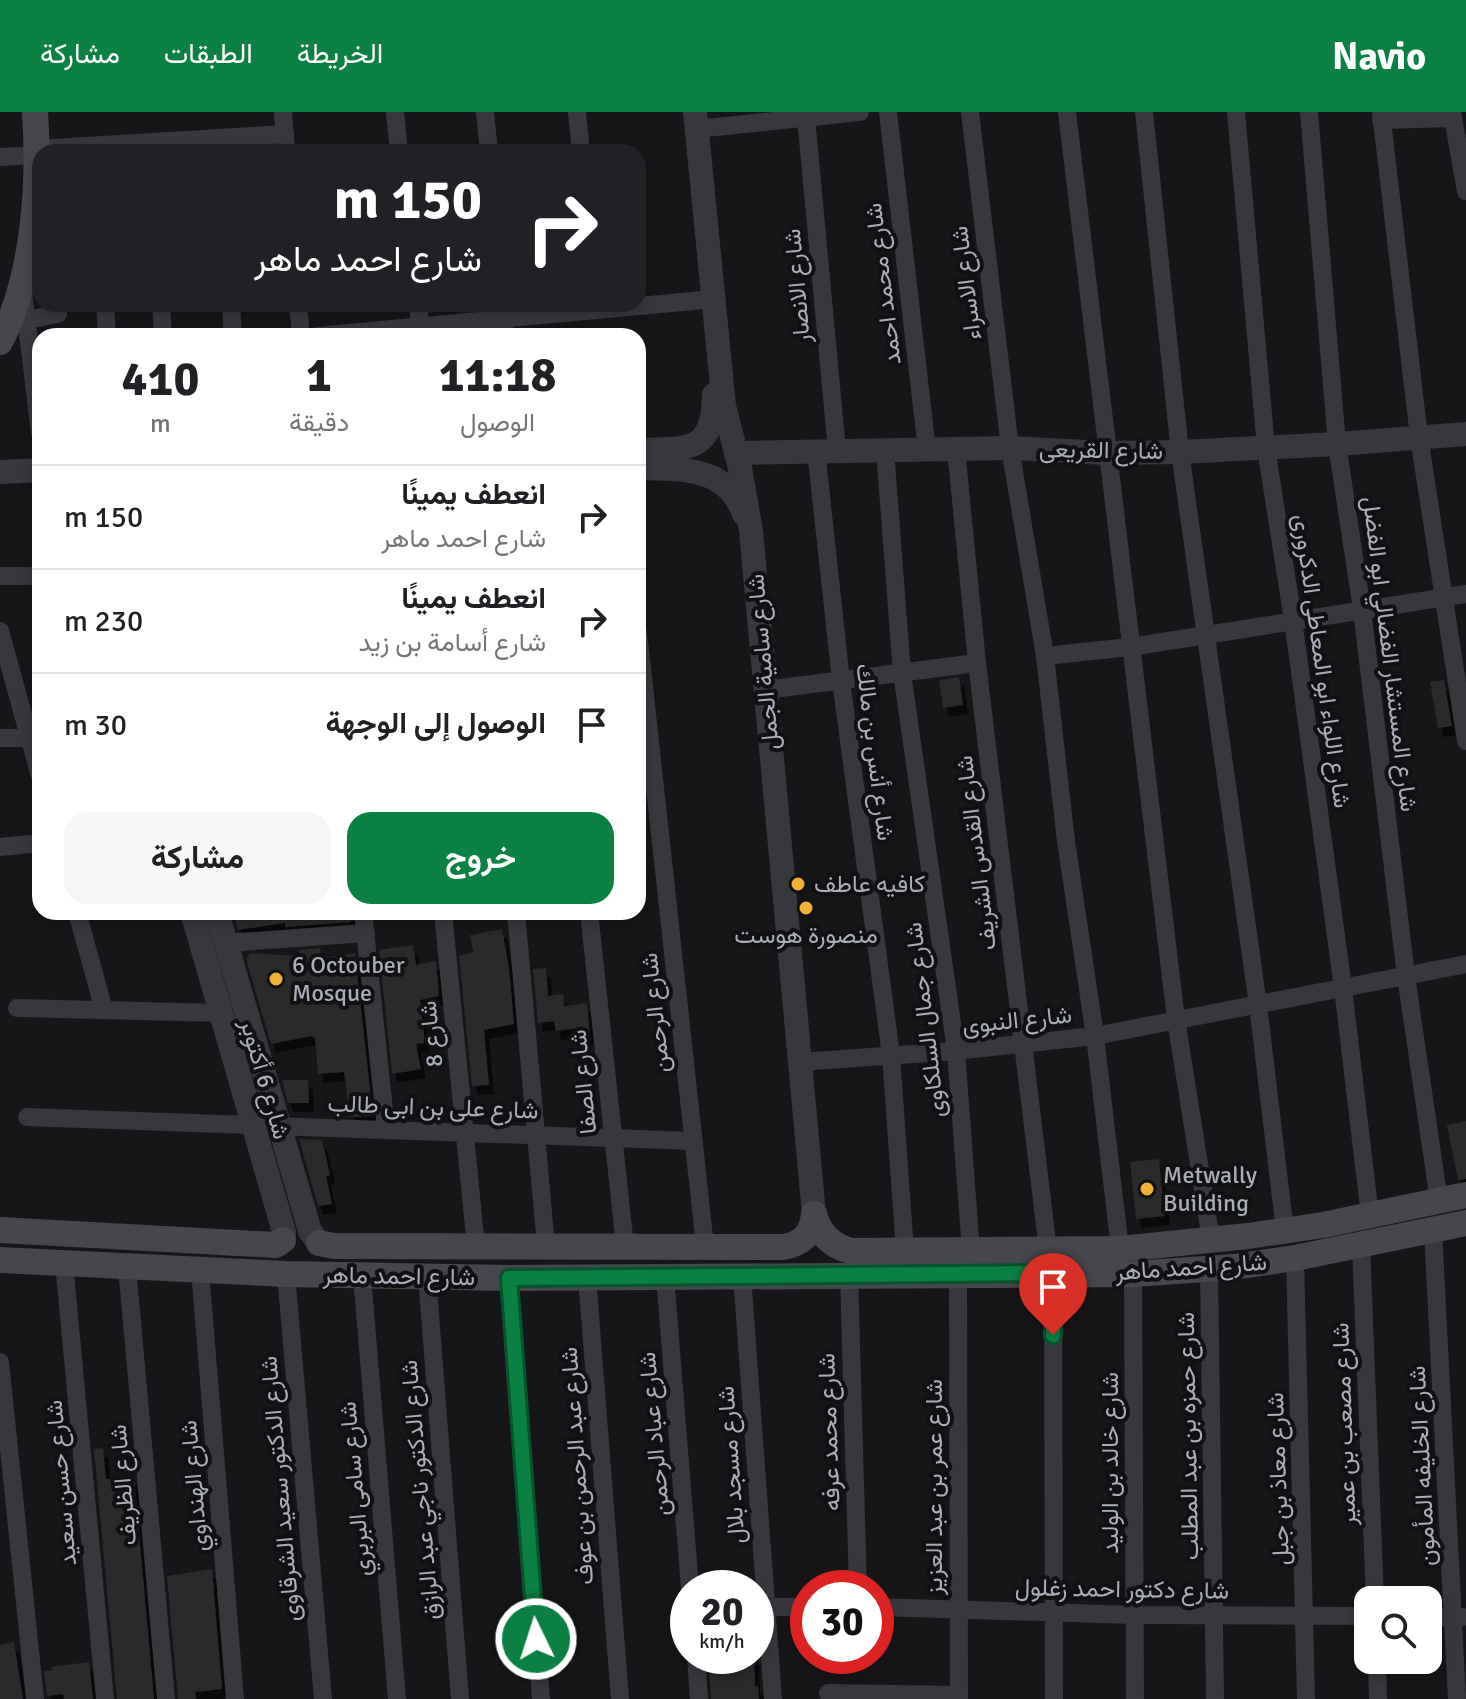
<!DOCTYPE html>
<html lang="ar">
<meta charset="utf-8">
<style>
body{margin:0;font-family:Signika,Vazirmatn,sans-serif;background:#f6f6f6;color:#202124;direction:rtl;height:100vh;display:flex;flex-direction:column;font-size:30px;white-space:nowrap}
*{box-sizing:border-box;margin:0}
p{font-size:26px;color:#757577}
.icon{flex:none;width:44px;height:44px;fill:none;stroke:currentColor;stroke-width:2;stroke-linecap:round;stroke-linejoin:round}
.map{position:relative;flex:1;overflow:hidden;direction:ltr}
.panel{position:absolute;left:32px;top:216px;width:614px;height:592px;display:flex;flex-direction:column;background:#fff;border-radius:24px;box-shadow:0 4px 12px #0003;direction:rtl}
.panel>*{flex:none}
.top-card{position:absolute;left:32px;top:32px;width:614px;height:168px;border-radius:24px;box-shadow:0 4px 12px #0003;direction:rtl;background:#202124;color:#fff;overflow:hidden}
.controls{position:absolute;left:1354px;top:1474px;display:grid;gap:16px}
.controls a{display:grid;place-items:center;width:88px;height:88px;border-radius:16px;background:#fff;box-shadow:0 4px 12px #0003;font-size:40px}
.speed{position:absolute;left:670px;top:1458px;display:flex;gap:16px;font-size:40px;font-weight:700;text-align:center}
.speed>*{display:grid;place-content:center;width:104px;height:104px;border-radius:50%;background:#fff;box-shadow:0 4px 12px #0003;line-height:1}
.speed small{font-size:20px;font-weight:400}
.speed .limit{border:12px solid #d22;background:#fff;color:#111}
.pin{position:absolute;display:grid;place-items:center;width:68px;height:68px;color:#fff;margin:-82px -34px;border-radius:50% 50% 50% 0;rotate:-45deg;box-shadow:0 0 8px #0007}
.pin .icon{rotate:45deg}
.me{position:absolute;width:88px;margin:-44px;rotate:356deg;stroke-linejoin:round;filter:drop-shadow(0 0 6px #0008)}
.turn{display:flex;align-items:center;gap:28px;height:168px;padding:0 32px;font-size:36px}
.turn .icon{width:104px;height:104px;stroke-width:2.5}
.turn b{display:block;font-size:56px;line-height:68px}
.eta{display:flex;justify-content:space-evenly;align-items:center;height:136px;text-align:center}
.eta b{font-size:48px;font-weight:700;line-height:56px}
.button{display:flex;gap:16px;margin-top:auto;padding:16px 32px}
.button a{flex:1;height:92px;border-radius:24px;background:#0b8043;color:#fff;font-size:32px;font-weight:700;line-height:92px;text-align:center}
.button a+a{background:#f6f6f6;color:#202124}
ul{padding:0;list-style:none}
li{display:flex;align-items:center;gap:24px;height:104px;padding:0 32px;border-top:2px solid #e0e0e0}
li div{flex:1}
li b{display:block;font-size:30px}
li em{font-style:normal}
header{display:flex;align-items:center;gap:48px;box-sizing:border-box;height:112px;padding:0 40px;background:#0b8043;color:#fff}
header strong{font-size:38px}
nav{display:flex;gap:44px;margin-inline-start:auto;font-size:28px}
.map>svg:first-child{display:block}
.building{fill:#29292c;filter:url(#shadow)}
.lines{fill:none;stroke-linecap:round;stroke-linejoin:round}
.minor{stroke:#37383d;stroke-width:18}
.tertiary{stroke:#37383d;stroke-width:24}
.secondary{stroke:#45474d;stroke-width:26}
.route-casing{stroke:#07532c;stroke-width:20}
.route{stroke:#0b8043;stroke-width:14}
.poi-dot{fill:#f2b134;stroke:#111113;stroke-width:3}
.labels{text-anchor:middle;stroke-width:8;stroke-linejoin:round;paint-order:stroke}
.street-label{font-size:24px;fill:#a8adb8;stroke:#111113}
.poi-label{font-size:24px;fill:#a8adb8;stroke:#111113;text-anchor:start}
</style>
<header>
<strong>Navio</strong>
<nav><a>الخريطة</a><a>الطبقات</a><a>مشاركة</a></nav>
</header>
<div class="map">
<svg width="1466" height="1587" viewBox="0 0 1466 1587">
<defs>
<filter id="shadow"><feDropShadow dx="5" dy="9" stdDeviation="0" flood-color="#0009"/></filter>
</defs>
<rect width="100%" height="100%" fill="#161618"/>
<g class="building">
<path d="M959 565 963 593 943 596 939 568Z"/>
<path d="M1444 568 1452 614 1438 616 1430 570Z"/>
<path d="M233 800H351V810L285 815V811L238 818Z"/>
<path d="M502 817 509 856 514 912 484 918 489 973 472 974 459 844 473 840 470 823Z"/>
<path d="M413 833 416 853 436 849 439 884 420 888 425 931 416 932 421 957 392 962 379 838Z"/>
<path d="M320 836 322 846 355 841 373 1005H350L344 960 318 962 315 926 311 924 271 932 246 847 250 841 300 844 299 838Z"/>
<path d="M546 856 548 884 563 882 564 894 587 891 590 924 580 925 579 916 556 919 554 909 538 911 533 857Z"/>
<path d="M282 968H308L309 991H288Z"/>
<path d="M1466 1009V1067L1458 1068 1447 1013Z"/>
<path d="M299 1027 322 1028 330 1063 326 1064 332 1092 318 1094Z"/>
<path d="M1159 1047 1165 1104 1136 1107 1130 1050Z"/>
<path d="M103 1336 106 1367 134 1365 154 1587H117L94 1337Z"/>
<path d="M212 1457 222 1577 195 1580 196 1587H178L167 1464Z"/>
<path d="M14 1530 23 1587H0V1533Z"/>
<path d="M708 1544H754L755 1574H758L759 1587H711Z"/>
<path d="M89 1550 93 1587H64L63 1582 47 1584 44 1559 52 1558 51 1555Z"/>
</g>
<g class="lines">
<g class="minor">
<path d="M283 0 286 40"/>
<path d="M395 0 399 40"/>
<path d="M485 0 489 40"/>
<path d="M577 0 581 40"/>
<path d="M888 0 927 338"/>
<path d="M970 0 1010 336 1045 544 1066 729 1095 924 1120 1137"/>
<path d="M1067 0 1176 907 1211 1128"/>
<path d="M1144 0 1180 340 1258 893 1285 1119"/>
<path d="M1236 0 1266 336 1293 508 1343 876 1370 1104"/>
<path d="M1309 0 1337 332 1362 498 1406 864 1439 1089"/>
<path d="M1381 0 1419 325 1466 629"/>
<path d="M1452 0 1466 79"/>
<path d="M806 5 837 339"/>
<path d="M1381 8 1453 6"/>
<path d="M697 17 860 0"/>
<path d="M37 37 285 22"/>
<path d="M0 45 36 43"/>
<path d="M23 180 40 321"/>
<path d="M105 192 107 224"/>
<path d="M161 192 163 224"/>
<path d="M231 192 233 224"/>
<path d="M298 192 301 224"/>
<path d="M418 192 420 214"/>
<path d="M503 192 505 224"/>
<path d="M27 208 58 202"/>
<path d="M317 224 714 187"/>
<path d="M956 337 977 551 1048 1138"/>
<path d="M816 338 841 569 891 943 905 1139"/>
<path d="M885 338 902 561 956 939 971 1139"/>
<path d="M0 464H40"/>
<path d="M0 519 40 664"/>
<path d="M638 520 705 1134"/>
<path d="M1045 544 1130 535 1466 482"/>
<path d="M765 578 977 551"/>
<path d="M0 626H40"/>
<path d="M0 735 40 731"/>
<path d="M77 800 104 898"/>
<path d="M363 800 386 1017"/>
<path d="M443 800 476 1135"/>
<path d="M516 800 546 1134"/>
<path d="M589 800 625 1134"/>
<path d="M226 831 366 821"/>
<path d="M17 896 221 901"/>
<path d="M800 950 956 939 1095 924 1466 852"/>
<path d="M27 1005 693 1029"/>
<path d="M1433 1118 1457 1587"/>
<path d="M1361 1133 1375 1488"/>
<path d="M1295 1146 1306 1587"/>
<path d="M64 1151 105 1587"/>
<path d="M127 1155 166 1587"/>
<path d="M1209 1157 1215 1587"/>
<path d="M200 1158 235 1587"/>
<path d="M1053 1161 1054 1587"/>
<path d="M286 1162 323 1587"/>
<path d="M958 1162 959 1587"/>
<path d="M1133 1162 1135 1587"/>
<path d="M362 1163 397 1587"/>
<path d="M849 1163 858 1476"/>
<path d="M427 1164 460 1587"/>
<path d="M665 1164 690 1476"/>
<path d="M742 1164 773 1587"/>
<path d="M587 1165 620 1587"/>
<path d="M509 1166 541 1587"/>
<path d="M0 1250 35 1587"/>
<path d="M766 1495H808"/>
<path d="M876 1495 1135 1503 1368 1504"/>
<path d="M1428 1505H1463"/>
<path d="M696 1544 699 1587"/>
<path d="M1377 1548 1378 1587"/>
<path d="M828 1581 959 1583"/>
</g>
<g class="tertiary">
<path d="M695 0 724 294 740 356 751 419 814 1102"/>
<path d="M638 338C686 336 713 343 714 283"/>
<path d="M736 341 1010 336 1106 341 1180 340 1337 332 1466 322"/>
<path d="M638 356C681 357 727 354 744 402"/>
<path d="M0 360 40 358"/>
<path d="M192 800 284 1120 283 1128"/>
<path d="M217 800 310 1119 319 1131"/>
</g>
<g class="secondary">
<path d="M0 230C34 165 40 72 35 0"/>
<path d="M814 1102C819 1122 832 1134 851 1139L1120 1137 1248 1124 1323 1113 1466 1083"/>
<path d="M0 1118 276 1133 283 1128"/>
<path d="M319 1131 334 1134 783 1135C802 1132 812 1122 814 1102"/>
<path d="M0 1148 286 1162 509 1166 1133 1162 1234 1155 1295 1146 1466 1111"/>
</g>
</g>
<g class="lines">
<g class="route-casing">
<path id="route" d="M536 1527 509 1166 1053 1161V1223"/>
</g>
<use href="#route" class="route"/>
</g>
<g class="poi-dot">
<circle cx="798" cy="772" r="8"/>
<circle cx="806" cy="796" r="8"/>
<circle cx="276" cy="867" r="8"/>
<circle cx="1147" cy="1077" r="8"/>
</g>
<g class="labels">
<g class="street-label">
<text transform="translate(966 171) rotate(-97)" y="8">شارع الاسراء</text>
<text transform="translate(883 172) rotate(-97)" y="8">شارع محمد احمد</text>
<text transform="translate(797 174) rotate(-95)" y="8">شارع الانصار</text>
<text transform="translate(1101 338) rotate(1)" y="8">شارع القريعى</text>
<text transform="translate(1390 542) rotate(83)" y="8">شارع المستشار الفضالي ابو الفضل</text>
<text transform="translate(1322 549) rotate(82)" y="8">شارع اللواء ابو المعاطى الدكرورى</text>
<text transform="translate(763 550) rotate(-95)" y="8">شارع سامية الجمل</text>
<text transform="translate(875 640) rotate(83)" y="8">شارع أنس بن مالك</text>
<text transform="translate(976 741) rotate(-97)" y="8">شارع القدس الشريف</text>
<text transform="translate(655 901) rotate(-96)" y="8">شارع الرحمن</text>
<text transform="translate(925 908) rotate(-97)" y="8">شارع جمال السلكاوى</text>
<text transform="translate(1017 908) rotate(-6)" y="8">شارع النبوى</text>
<text transform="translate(431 922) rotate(-96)" y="8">شارع 8</text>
<text transform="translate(265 967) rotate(74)" y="8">شارع 6 أكتوبر</text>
<text transform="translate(583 970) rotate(-96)" y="8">شارع الصفا</text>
<text transform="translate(433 995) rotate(2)" y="8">شارع على بن ابى طالب</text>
<text transform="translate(1191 1155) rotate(-4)" y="8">شارع احمد ماهر</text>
<text transform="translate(399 1164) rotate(1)" y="8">شارع احمد ماهر</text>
<text transform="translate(1344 1312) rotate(-92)" y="8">شارع مصعب بن عمير</text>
<text transform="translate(829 1320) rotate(-92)" y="8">شارع محمد عرفه</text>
<text transform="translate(654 1322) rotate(-95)" y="8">شارع عباد الرحمن</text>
<text transform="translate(1188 1324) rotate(-91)" y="8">شارع حمزه بن عبد المطلب</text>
<text transform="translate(1110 1351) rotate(-90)" y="8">شارع خالد بن الوليد</text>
<text transform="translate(731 1353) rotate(-94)" y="8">شارع مسجد بلال</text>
<text transform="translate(577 1354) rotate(-94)" y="8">شارع عبد الرحمن بن عوف</text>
<text transform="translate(1422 1354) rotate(-93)" y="8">شارع الخليفه المأمون</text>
<text transform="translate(1278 1367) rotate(-92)" y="8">شارع معاذ بن جبل</text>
<text transform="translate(61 1371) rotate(-95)" y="8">شارع حسن سعيد</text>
<text transform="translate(123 1373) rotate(-95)" y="8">شارع الظريف</text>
<text transform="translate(194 1374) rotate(-95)" y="8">شارع الهنداوي</text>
<text transform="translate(934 1375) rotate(-90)" y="8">شارع عمر بن عبد العزيز</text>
<text transform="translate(280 1377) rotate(-95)" y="8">شارع الدكتور سعيد الشرقاوى</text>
<text transform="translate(355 1377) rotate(-95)" y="8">شارع سامى البربري</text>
<text transform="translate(420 1378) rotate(-95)" y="8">شارع الدكتور ناجي عبد الرازق</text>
<text transform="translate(1122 1477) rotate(1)" y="8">شارع دكتور احمد زغلول</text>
</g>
<g class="poi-label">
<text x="814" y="780">كافيه عاطف</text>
<text x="806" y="831" text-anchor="middle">منصورة هوست</text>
<text x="292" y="861">6 Octouber<tspan x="292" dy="28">Mosque</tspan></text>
<text x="1163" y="1071">Metwally<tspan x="1163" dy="28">Building</tspan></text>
</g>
</g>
</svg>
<div class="controls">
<a><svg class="icon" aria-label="search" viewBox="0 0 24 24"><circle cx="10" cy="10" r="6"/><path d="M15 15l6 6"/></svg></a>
</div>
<div class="speed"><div>20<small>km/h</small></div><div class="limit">30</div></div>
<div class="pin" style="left:1053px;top:1223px;background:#d93025"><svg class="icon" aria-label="arrive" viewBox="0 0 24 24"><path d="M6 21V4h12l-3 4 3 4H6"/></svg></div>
<svg class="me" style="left:536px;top:1527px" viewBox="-20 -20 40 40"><circle r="17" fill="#0b8043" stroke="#fff" stroke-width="3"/><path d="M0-11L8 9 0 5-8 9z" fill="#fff"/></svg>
<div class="top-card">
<div class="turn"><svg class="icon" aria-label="right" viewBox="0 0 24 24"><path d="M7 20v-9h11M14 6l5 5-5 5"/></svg><div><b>150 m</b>شارع احمد ماهر</div></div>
</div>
<section class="panel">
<div class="eta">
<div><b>11:18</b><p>الوصول</p></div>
<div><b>1</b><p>دقيقة</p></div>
<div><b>410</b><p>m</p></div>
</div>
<ul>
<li><svg class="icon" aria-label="right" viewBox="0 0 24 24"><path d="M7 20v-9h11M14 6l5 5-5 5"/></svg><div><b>انعطف يمينًا</b><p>شارع احمد ماهر</p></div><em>150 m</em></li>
<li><svg class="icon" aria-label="right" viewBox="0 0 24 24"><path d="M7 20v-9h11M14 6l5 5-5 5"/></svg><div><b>انعطف يمينًا</b><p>شارع أسامة بن زيد</p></div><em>230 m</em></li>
<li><svg class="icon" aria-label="arrive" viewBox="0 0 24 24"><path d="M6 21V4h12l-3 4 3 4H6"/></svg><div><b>الوصول إلى الوجهة</b></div><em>30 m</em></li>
</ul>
<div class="button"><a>خروج</a><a>مشاركة</a></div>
</section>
</div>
